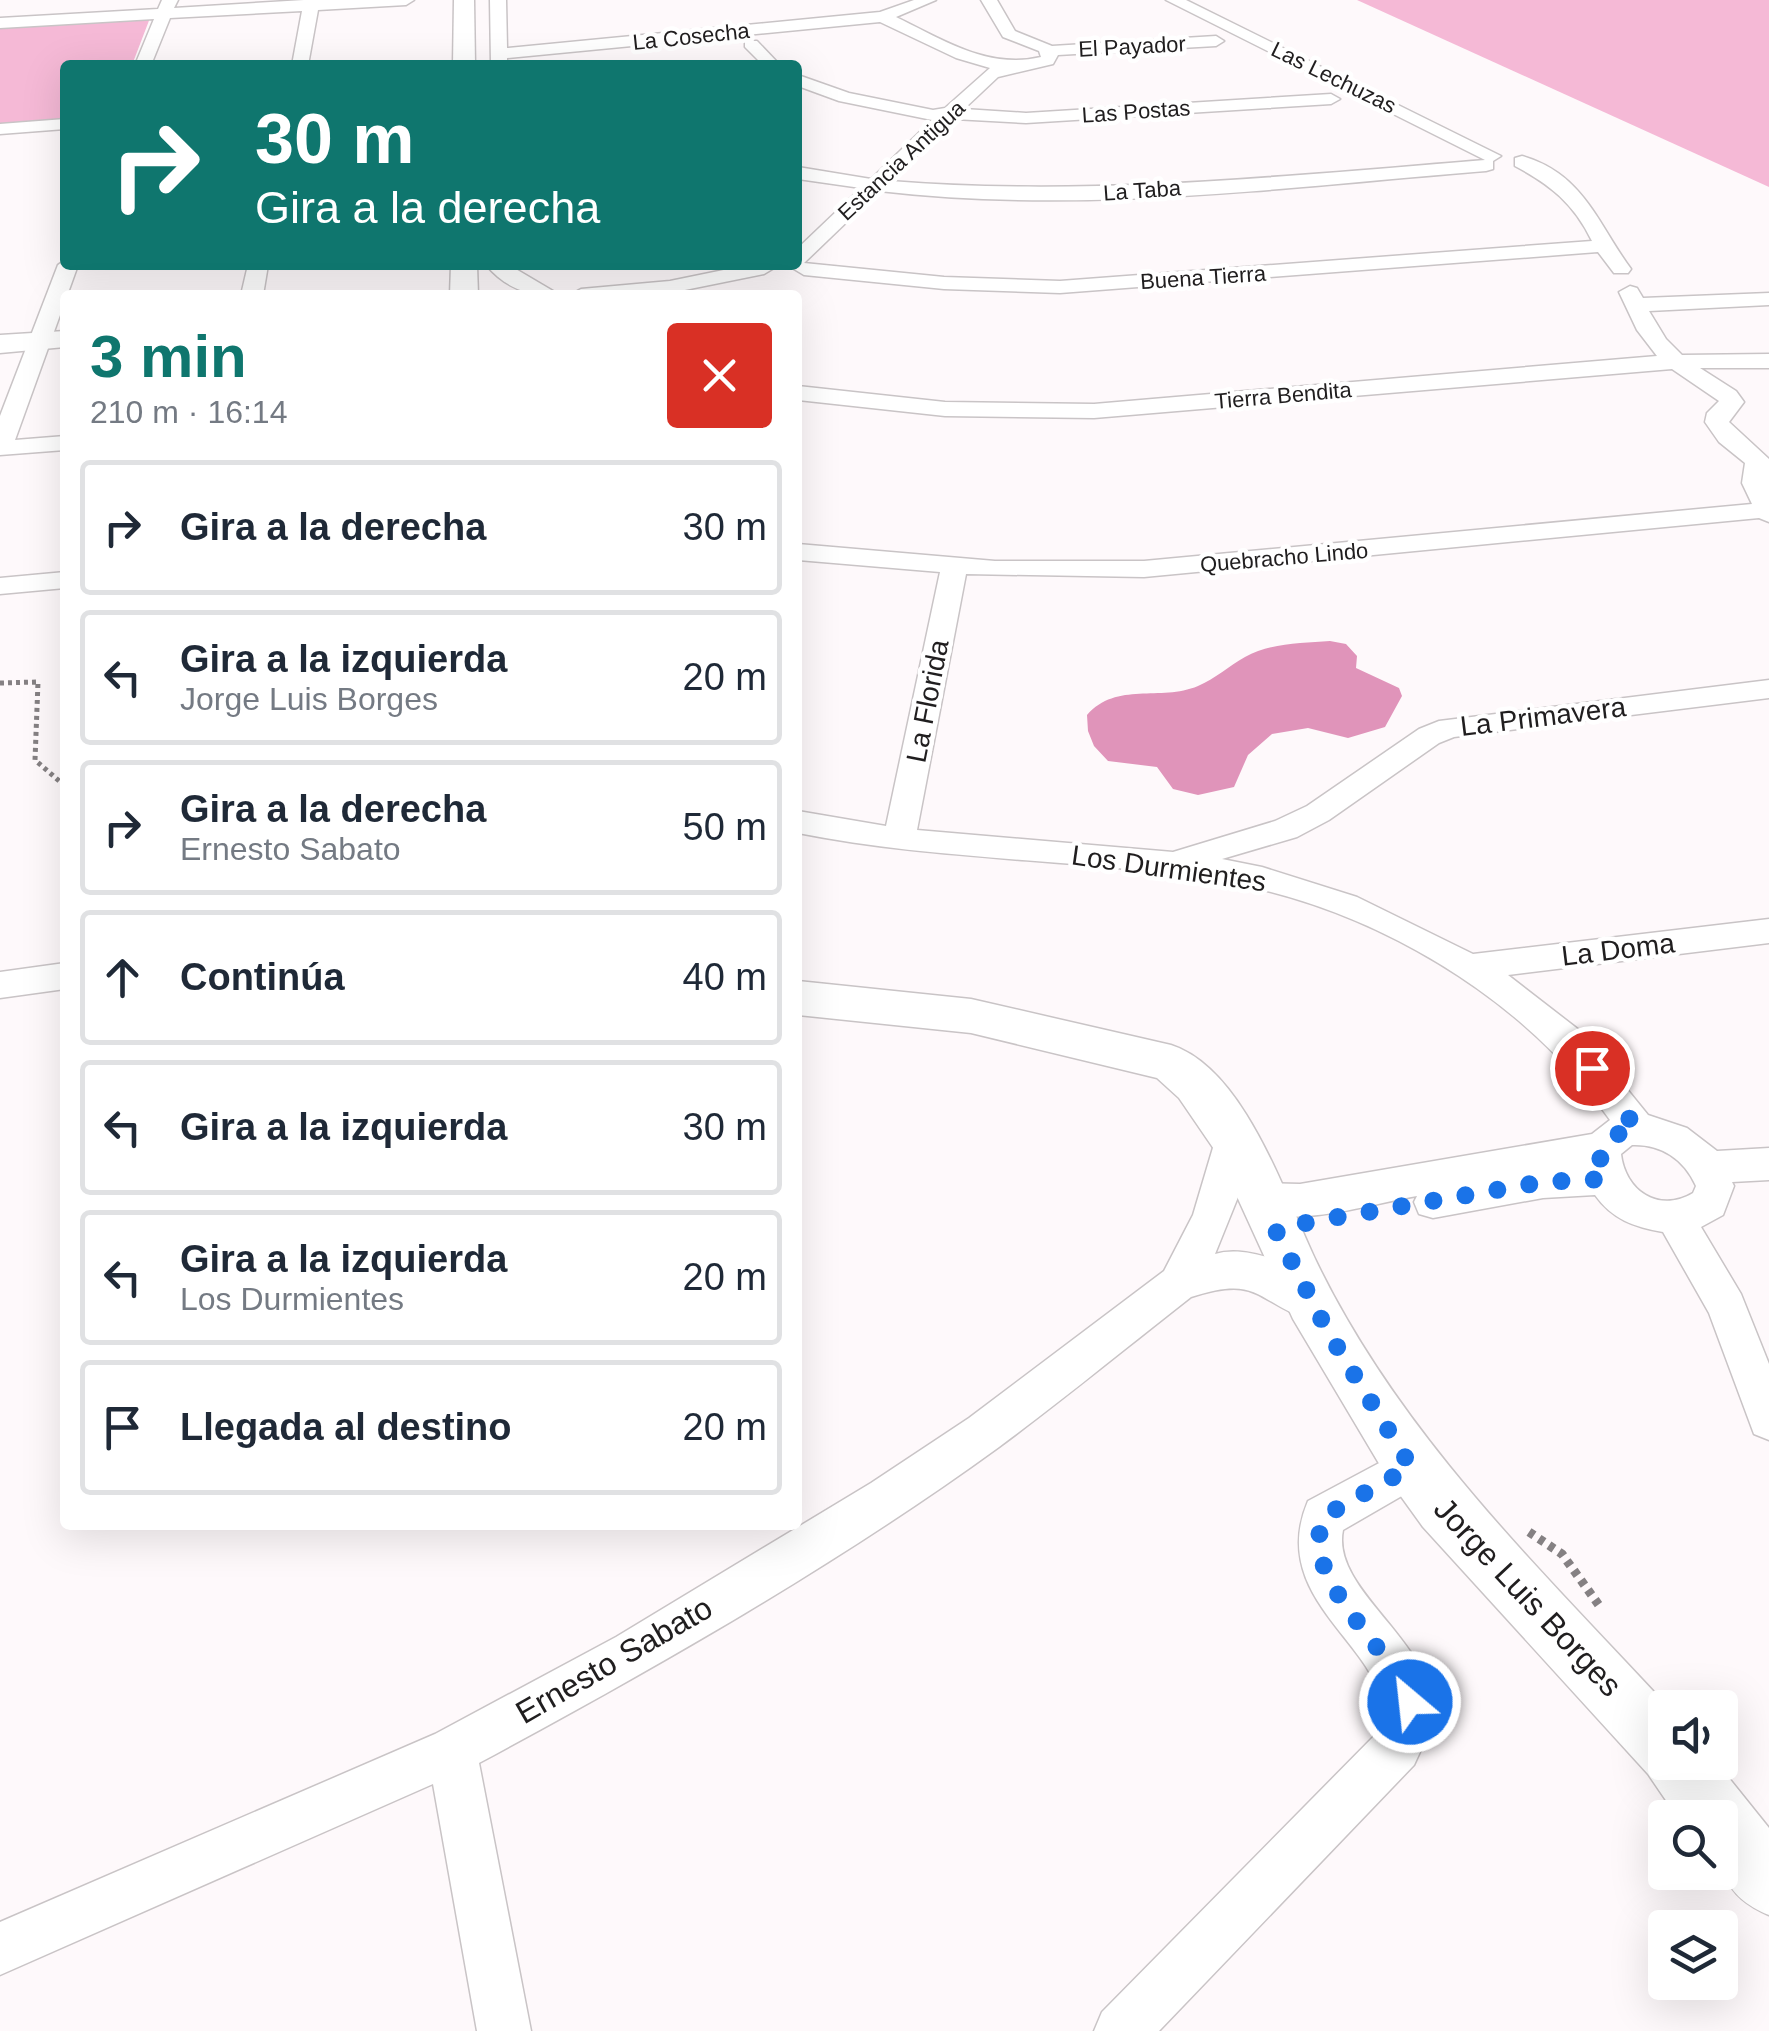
<!DOCTYPE html>
<html lang="es">
<meta charset="utf-8">
<style>
body{margin:0;font-family:Arial,sans-serif;background:#f6f6f7;color:#1f2937;height:100vh;display:flex;flex-direction:column;font-size:38px;white-space:nowrap}
*{box-sizing:border-box;margin:0}
p{font-size:32px;color:#747a83}
.icon{flex:none;width:55px;height:55px;fill:none;stroke:currentColor;stroke-width:2;stroke-linecap:round;stroke-linejoin:round}
.map{position:relative;flex:1;overflow:hidden}
.panel{position:absolute;left:60px;top:290px;width:742px;height:1240px;display:flex;flex-direction:column;background:#fff;border-radius:10px;box-shadow:0 10px 40px #0002}
.panel>*{flex:none}
.banner{position:absolute;left:60px;top:60px;width:742px;height:210px;border-radius:10px;box-shadow:0 10px 40px #0002;background:#0f766e;color:#fff;overflow:hidden}
.buttons{position:absolute;left:1648px;top:1690px;display:grid;gap:20px}
.buttons a{display:grid;place-items:center;width:90px;height:90px;border-radius:10px;background:#fff;box-shadow:0 10px 40px #0002;font-size:50px}
.pin{position:absolute;display:grid;place-items:center;width:85px;height:85px;color:#fff;margin:-42px;border:5px solid #fff;border-radius:50%;box-shadow:0 2px 10px #0007}
.me{position:absolute;width:110px;margin:-55px;rotate:332deg;stroke-linejoin:round;filter:drop-shadow(0 0 8px #0008)}
.turn{display:flex;align-items:center;gap:35px;height:210px;padding:0 30px;font-size:45px}
.turn .icon{width:130px;height:130px;stroke-width:2.5}
.turn b{display:block;font-size:70px;line-height:85px}
.round{display:grid;place-items:center;flex:none;width:105px;height:105px;border-radius:10px;background:#f6f6f7}
.overview{display:flex;align-items:center;justify-content:space-between;height:170px;padding:0 30px}
h1{font-size:60px;font-weight:700;line-height:75px;color:#0f766e}
ul{padding:0;list-style:none}
li{display:flex;align-items:center;gap:30px;height:135px;margin:0 20px 15px;padding:0 10px;border:5px solid #e0e1e3;border-radius:10px}
li div{flex:1}
li b{display:block;font-size:38px}
li em{font-style:normal}
.map>svg:first-child{display:block}
.green{fill:#f5b9d6}
.water{fill:#e094ba}
.lines{fill:none;stroke-linecap:round;stroke-linejoin:round}
.minor-casing{stroke:#c9c4c6;stroke-width:3}
.tertiary-casing{stroke:#c9c4c6;stroke-width:3}
.path-far1{stroke:#858183;stroke-width:5;stroke-dasharray:4 4;stroke-linecap:butt}
.path{stroke:#858183;stroke-width:9;stroke-dasharray:6 6;stroke-linecap:butt}
.minor{fill:#fff;fill-rule:evenodd}
.tertiary{fill:#fff;fill-rule:evenodd}
.route{stroke:#1a73e8;stroke-width:18;stroke-dasharray:0 32.4}
.labels{text-anchor:middle;stroke-width:9;stroke-linejoin:round;paint-order:stroke}
.far-street-label{font-size:22px;fill:#201e1f;stroke:#fff}
.street-label{font-size:28px;fill:#201e1f;stroke:#fff}
.near-street-label{font-size:32px;fill:#201e1f;stroke:#fff}
</style>
<div class="map">
<svg width="1769" height="2031" viewBox="0 0 1769 2031">
<rect width="100%" height="100%" fill="#fef9fb"/>
<g class="green">
<path d="M1357 0H1769V187Z"/>
<path d="M150 18 132 65H65V122L0 127V27Z"/>
</g>
<path class="water" d="M1330 641 1346 644 1357 656 1356 668 1399 688 1402 696 1385 727 1348 738 1308 728 1272 734 1248 755 1234 787 1198 795 1173 789 1157 767 1108 761 1094 746 1088 731 1087 715C1117 681 1160 702 1198 686 1215 679 1229 666 1245 657 1270 643 1302 643 1330 641Z"/>
<g class="lines">
<g class="minor-casing">
<g id="minor">
<path d="M162 0H178L174 8 304 0H414L406 5 318 10 308 65H292L302 11 170 18 151 65H135L154 19 0 28V18L158 9Z"/>
<path d="M490 0H506L507 48 880 12 914 0H936L896 17C942 39 988 70 1041 57L1039 51 1003 37 981 0H997L1015 31 1052 46 1216 36 1224 41 1216 46 1058 55 1053 64 998 77 964 109 1026 113 1331 94 1340 99 1331 104 1026 123 954 119 890 181C1089 197 1286 176 1485 160L1166 0H1186L1501 156 1493 161V169L1486 171C1285 187 1081 215 879 191L804 263 944 277 1060 281 1592 241C1574 204 1551 185 1515 166V158L1522 156C1584 174 1597 223 1631 269L1628 273H1614L1598 252 1060 293 944 289 804 275 794 269 799 264 798 248 861 188 798 179V167L871 179 932 120 839 101 798 86V75L849 93 933 110 945 108 990 68 956 58 880 22 507 58V65H491Z"/>
<path d="M745 41H757L780 65H763L745 47Z"/>
<path d="M65 119V129L0 134V124Z"/>
<path d="M65 260V265H78L15 440 65 436V450L0 455V416L58 265Z"/>
<path d="M248 265H268L263 295H241Z"/>
<path d="M486 265H509L553 291 550 295C523 295 503 285 486 265Z"/>
<path d="M748 265 774 268 764 274 670 293 570 295 581 289 670 281Z"/>
<path d="M1630 286 1637 288 1643 298 1769 293V305L1649 311 1666 339 1682 355 1769 354V368H1700L1736 391 1744 402 1729 422 1769 459V522L1759 518 1144 577 966 574 917 830 1173 852 1275 821 1307 806 1419 729 1439 721 1769 680V698L1454 737 1439 743 1329 820 1297 837 1222 859 1262 867 1357 897 1473 954 1769 919V943L1508 975 1579 1030 1648 1115 1687 1128 1717 1151 1769 1148V1180L1732 1182 1734 1186 1723 1215 1701 1227 1741 1294 1769 1364V1440L1754 1434 1709 1313 1663 1232C1634 1227 1612 1219 1595 1195L1543 1198 1433 1218 1419 1214 1414 1202 1417 1196C1365 1205 1299 1228 1247 1210L1242 1199 1247 1188 1261 1183 1300 1184 1592 1134 1610 1120C1522 995 1370 906 1219 881 1079 858 937 861 798 833V811L886 826 940 572 798 560V544L995 561H1144L1752 504 1742 483 1745 463 1719 442 1705 422 1707 413 1719 401 1672 369 1094 418 945 416 798 400V386L945 402 1094 404 1657 356 1637 330 1619 292ZM1632 1145C1661 1144 1684 1159 1696 1186L1693 1193C1658 1214 1625 1190 1621 1154Z"/>
<path d="M65 572V588L0 594V578Z"/>
<path d="M65 963V989L0 998V972Z"/>
<path d="M1234 1126 1247 1130 1253 1141 1238 1197 1215 1254C1250 1243 1316 1270 1331 1303L1325 1316 1311 1321C1254 1300 1259 1275 1191 1297 1127 1347 1064 1399 999 1447 835 1566 657 1667 479 1763L531 2031H477L433 1784 0 1975V1922L435 1734 616 1637 871 1483 969 1418 1164 1271 1193 1215 1215 1141 1221 1130Z"/>
<path d="M1411 1446 1426 1452 1433 1467 1426 1482 1343 1530C1330 1593 1444 1646 1431 1722 1428 1736 1420 1752 1414 1765L1159 2031H1094L1102 2012 1378 1732C1407 1654 1262 1609 1308 1501Z"/>
</g>
</g>
<g class="tertiary-casing">
<g id="tertiary">
<path d="M454 0H474L475 65H453Z"/>
<path d="M451 265H477L478 295H450Z"/>
<path d="M65 331V347L0 353V335Z"/>
<path d="M798 981 971 999 1171 1045C1245 1069 1285 1196 1316 1261 1400 1435 1539 1568 1669 1708H1665V1762H1716L1769 1828V1915C1719 1894 1720 1866 1720 1818H1678L1648 1774 1423 1527 1387 1477 1293 1319 1218 1155 1179 1098 1157 1078 971 1033 798 1015Z"/>
</g>
</g>
<path class="path-far1" d="M0 683 38 682 35 760 65 786"/>
<path class="path" d="M1529 1532 1562 1554 1601 1608"/>
<use href="#minor" class="minor"/>
<use href="#tertiary" class="tertiary"/>
</g>
<g class="lines">
<path class="route" d="M1410 1702C1389 1648 1327 1602 1319 1547 1317 1537 1322 1526 1324 1516L1411 1467 1328 1332 1276 1231 1309 1222 1543 1182 1605 1179 1600 1161 1602 1148 1622 1131 1637 1129 1592 1068"/>
</g>
<g class="labels">
<g class="far-street-label">
<text transform="translate(691 36) rotate(-6)" y="8">La Cosecha</text>
<text transform="translate(1132 46) rotate(-3)" y="8">El Payador</text>
<text transform="translate(1334 77) rotate(26)" y="8">Las Lechuzas</text>
<text transform="translate(1136 111) rotate(-4)" y="8">Las Postas</text>
<text transform="translate(901 160) rotate(-43)" y="8">Estancia Antigua</text>
<text transform="translate(1142 190) rotate(-4)" y="8">La Taba</text>
<text transform="translate(1203 277) rotate(-4)" y="8">Buena Tierra</text>
<text transform="translate(1283 395) rotate(-5)" y="8">Tierra Bendita</text>
<text transform="translate(1284 557) rotate(-5)" y="8">Quebracho Lindo</text>
</g>
<g class="street-label">
<text transform="translate(927 701) rotate(-79)" y="10">La Florida</text>
<text transform="translate(1543 716) rotate(-7)" y="10">La Primavera</text>
<text transform="translate(1169 868) rotate(8)" y="10">Los Durmientes</text>
<text transform="translate(1618 949) rotate(-7)" y="10">La Doma</text>
</g>
<g class="near-street-label">
<text transform="translate(1528 1597) rotate(47)" y="11">Jorge Luis Borges</text>
<text transform="translate(614 1660) rotate(-30)" y="11">Ernesto Sabato</text>
</g>
</g>
</svg>
<div class="buttons">
<a><svg class="icon" aria-label="sound" viewBox="0 0 24 24"><path d="M4 9h4l5-4v14l-5-4H4zM17 9q2 3 0 6"/></svg></a>
<a><svg class="icon" aria-label="search" viewBox="0 0 24 24"><circle cx="10" cy="10" r="6"/><path d="M15 15l6 6"/></svg></a>
<a><svg class="icon" aria-label="layers" viewBox="0 0 24 24"><path d="M12 4l9 5-9 5-9-5zM3 14l9 5 9-5"/></svg></a>
</div>
<div class="pin" style="left:1592px;top:1068px;background:#d93025"><svg class="icon" aria-label="arrive" viewBox="0 0 24 24"><path d="M6 21V4h12l-3 4 3 4H6"/></svg></div>
<svg class="me" style="left:1410px;top:1702px" viewBox="-20 -20 40 40"><circle r="17" fill="#1a73e8" stroke="#fff" stroke-width="3"/><path d="M0-11L8 9 0 5-8 9z" fill="#fff"/></svg>
<div class="banner">
<div class="turn"><svg class="icon" aria-label="right" viewBox="0 0 24 24"><path d="M7 20v-9h11M14 6l5 5-5 5"/></svg><div><b>30 m</b>Gira a la derecha</div></div>
</div>
<section class="panel">
<div class="overview"><div><h1>3 min</h1><p>210 m · 16:14</p></div><a class="round" style="background:#d93025;color:#fff"><svg class="icon" aria-label="close" viewBox="0 0 24 24"><path d="M6 6l12 12M18 6L6 18"/></svg></a></div>
<ul>
<li><svg class="icon" aria-label="right" viewBox="0 0 24 24"><path d="M7 20v-9h11M14 6l5 5-5 5"/></svg><div><b>Gira a la derecha</b></div><em>30 m</em></li>
<li><svg class="icon" aria-label="left" viewBox="0 0 24 24"><path d="M17 20v-9H6M10 6l-5 5 5 5"/></svg><div><b>Gira a la izquierda</b><p>Jorge Luis Borges</p></div><em>20 m</em></li>
<li><svg class="icon" aria-label="right" viewBox="0 0 24 24"><path d="M7 20v-9h11M14 6l5 5-5 5"/></svg><div><b>Gira a la derecha</b><p>Ernesto Sabato</p></div><em>50 m</em></li>
<li><svg class="icon" aria-label="ahead" viewBox="0 0 24 24"><path d="M12 20V5M6 11l6-6 6 6"/></svg><div><b>Continúa</b></div><em>40 m</em></li>
<li><svg class="icon" aria-label="left" viewBox="0 0 24 24"><path d="M17 20v-9H6M10 6l-5 5 5 5"/></svg><div><b>Gira a la izquierda</b></div><em>30 m</em></li>
<li><svg class="icon" aria-label="left" viewBox="0 0 24 24"><path d="M17 20v-9H6M10 6l-5 5 5 5"/></svg><div><b>Gira a la izquierda</b><p>Los Durmientes</p></div><em>20 m</em></li>
<li><svg class="icon" aria-label="arrive" viewBox="0 0 24 24"><path d="M6 21V4h12l-3 4 3 4H6"/></svg><div><b>Llegada al destino</b></div><em>20 m</em></li>
</ul>
</section>
</div>
